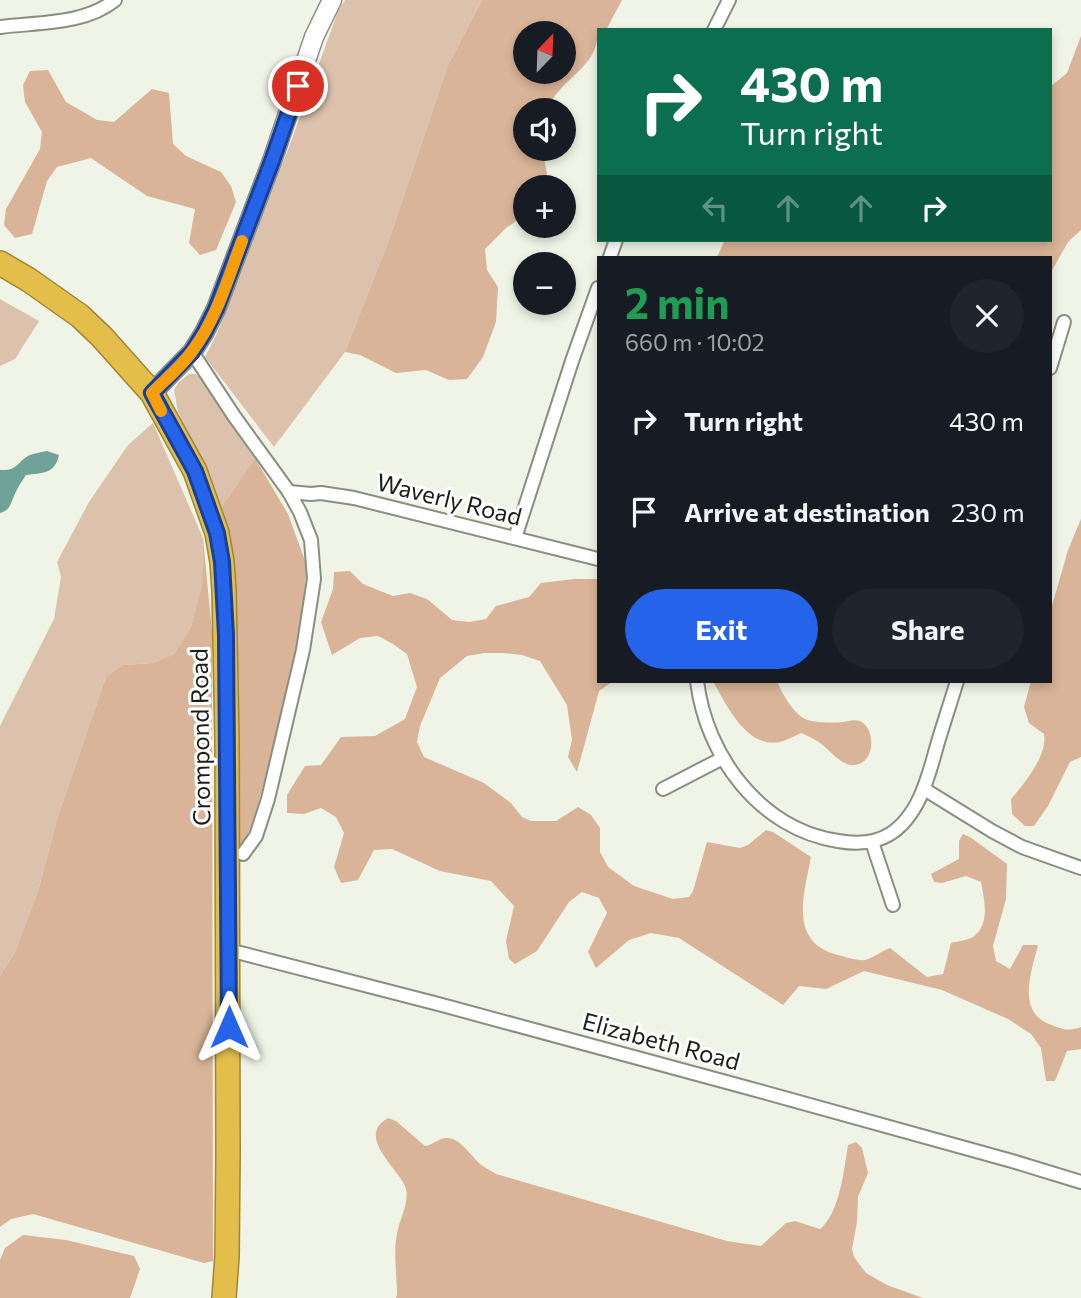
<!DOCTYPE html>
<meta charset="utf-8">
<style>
body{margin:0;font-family:Commissioner,sans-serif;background:#20242c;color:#f1f3f6;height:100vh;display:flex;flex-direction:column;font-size:26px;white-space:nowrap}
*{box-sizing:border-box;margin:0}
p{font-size:23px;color:#9ea1a6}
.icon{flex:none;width:38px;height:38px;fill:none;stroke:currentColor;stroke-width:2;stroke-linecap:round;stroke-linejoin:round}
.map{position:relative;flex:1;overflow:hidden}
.side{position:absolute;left:597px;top:256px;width:455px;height:427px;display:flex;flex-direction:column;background:#171b24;border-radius:0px;box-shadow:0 4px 10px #0003}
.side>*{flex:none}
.top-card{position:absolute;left:597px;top:28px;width:455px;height:214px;border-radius:0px;box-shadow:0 4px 10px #0003;background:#0b6e4f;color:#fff;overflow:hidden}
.needle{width:46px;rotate:23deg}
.controls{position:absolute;left:513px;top:21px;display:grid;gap:14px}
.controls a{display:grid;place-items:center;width:63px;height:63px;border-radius:50%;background:#171b24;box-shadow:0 4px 10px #0003;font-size:35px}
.pin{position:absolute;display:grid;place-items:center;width:60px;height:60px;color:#fff;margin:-30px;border:4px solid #fff;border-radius:50%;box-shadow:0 2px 7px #0007}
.me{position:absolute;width:77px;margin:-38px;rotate:0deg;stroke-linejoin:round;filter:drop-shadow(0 0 5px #0008)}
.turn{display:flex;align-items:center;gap:24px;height:147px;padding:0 28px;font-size:32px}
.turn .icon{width:91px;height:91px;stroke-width:2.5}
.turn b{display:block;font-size:49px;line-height:60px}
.lanes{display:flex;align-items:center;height:66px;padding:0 28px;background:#0003;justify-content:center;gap:35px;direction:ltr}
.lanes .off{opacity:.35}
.round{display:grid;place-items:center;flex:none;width:74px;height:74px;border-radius:37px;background:#20242c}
.head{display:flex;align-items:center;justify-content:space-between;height:119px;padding:0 28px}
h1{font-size:42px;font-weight:700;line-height:52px;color:#1e9e55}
.primary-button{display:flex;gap:14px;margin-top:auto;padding:14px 28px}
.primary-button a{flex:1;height:80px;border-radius:42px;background:#2563eb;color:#fff;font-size:28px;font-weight:700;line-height:80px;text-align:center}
.primary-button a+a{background:#20242c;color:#f1f3f6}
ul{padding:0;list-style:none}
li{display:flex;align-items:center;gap:21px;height:91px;padding:0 28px}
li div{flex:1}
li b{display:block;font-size:26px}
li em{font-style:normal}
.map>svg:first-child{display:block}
.green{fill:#dcc2ad}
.forest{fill:#d9b498;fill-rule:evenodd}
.water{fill:#6fa39a}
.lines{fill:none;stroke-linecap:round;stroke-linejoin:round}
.street-casing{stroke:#8a8e82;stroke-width:16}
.secondary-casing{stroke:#8a8e82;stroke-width:21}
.highway-casing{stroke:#9e8639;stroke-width:26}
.street{stroke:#fff;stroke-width:12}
.secondary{stroke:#fff;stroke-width:18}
.highway{stroke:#e4be4b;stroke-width:23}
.route-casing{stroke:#184099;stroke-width:18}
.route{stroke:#2563eb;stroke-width:12}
.slow{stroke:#f59e0b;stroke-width:12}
.labels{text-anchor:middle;stroke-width:6;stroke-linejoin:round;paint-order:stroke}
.street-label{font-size:24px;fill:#1b1d18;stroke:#fff}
</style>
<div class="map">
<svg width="1081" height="1298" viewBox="0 0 1081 1298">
<rect width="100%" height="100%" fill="#eff4e6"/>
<g class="green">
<path d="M345 0H482L448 65 390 237 345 352 274 447 205 357 218 331 292 139 338 11Z"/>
<path d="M0 299 39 321 15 359 0 366Z"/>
<path d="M189 374H196L203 381 255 458 220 509 203 464 178 412 174 390 179 382Z"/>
<path d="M153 423 203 538 202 584 191 627 174 654 152 663 122 665 106 677 58 816 38 891 15 952 0 976V726L54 619 61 577 57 562 89 502 128 445Z"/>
</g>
<g class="forest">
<path d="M482 0H622L606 30H598C598 61 577 70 559 91 554 96 550 104 546 110H525V149H542L547 173 544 187H525V215L506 228 485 249 487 270 498 287 496 322 483 357 467 379 449 380 426 370 396 373 360 355 345 352 390 237 448 65ZM564 33V72H525V33Z"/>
<path d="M1081 36V230L1068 242 1050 274V257H717L725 240H1050V87L1067 73Z"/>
<path d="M48 70 66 102 97 120 114 122 152 89 169 93 173 144 186 156 221 172 231 186 236 202 216 250 200 255 189 243 195 209 147 196 91 158 57 167 47 181 32 234 15 238 4 225 6 209 40 149 42 132 25 102 23 85 30 71Z"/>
<path d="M255 458 288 514 307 566 301 624 281 722 254 818 243 846H236L220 509Z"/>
<path d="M1081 519V757L1070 762 1048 806 1034 826H1025L1012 814 1011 799C1024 784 1048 755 1044 734L1029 723 1024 707 1031 681H1050V613L1068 550Z"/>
<path d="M203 538 212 632 213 1261 204 1263 33 1214 11 1219 0 1227V976L15 952 38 891 58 816 106 677 122 665 152 663 174 654 191 627 202 584Z"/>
<path d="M350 571 363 584 393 596 410 593 427 599 452 620 469 622 486 619 496 606 529 597 541 583 574 579H598V681H631H613L599 691 577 772 568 757 572 740 567 705 540 661 522 655 503 653H485L467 656 440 678 420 726 417 742 424 757 484 783 511 803 522 817 531 821H556L578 807 591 815 600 828V852L608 867 634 886 673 899 689 897 693 891 707 842 740 848 748 845 766 830 773 832 811 857C804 894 788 943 838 955 846 957 857 961 865 960 873 958 882 951 890 948L927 977 943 974 951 943C958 941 968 940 973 937 991 924 984 899 981 882L966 876 942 883 934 882 931 874 959 859V841L963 834 970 837 1007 864 1006 899 993 946 996 961 1010 969 1023 945H1038C1032 970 1016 1011 1049 1024 1063 1029 1066 1032 1081 1027V1049L1067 1051 1055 1081H1046L1041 1048 1031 1034 1008 1019 942 990 864 971 826 989 799 986 783 1005 679 938 651 933 629 940 596 968 588 952 607 913 599 898 582 892 569 902 537 951 515 964 509 959 506 941 514 906 491 881 440 871 392 849 374 850 358 880 341 883 334 867 344 833 336 817 321 808 304 814 287 813V795L305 766 321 765 341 737 375 736 405 719 417 687 407 654 393 644 378 636 360 638 332 655 321 622 333 589 334 572Z"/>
<path d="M713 681H777C781 692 794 714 805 719 814 723 833 723 843 722 849 721 857 718 863 723 876 733 874 763 855 765 842 767 830 750 820 743 815 739 808 736 801 733 794 736 787 740 780 742 747 749 726 705 713 681Z"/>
<path d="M388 1118 396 1121 425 1146C433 1145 437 1139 446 1138 460 1137 471 1156 481 1165 486 1168 491 1171 496 1174L727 1241 761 1246 786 1223 795 1221 820 1229C840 1213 844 1169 848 1145L856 1142 862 1148 868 1173 858 1197 857 1222 852 1249 854 1257 866 1273 887 1285 923 1298H396L397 1294C397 1276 393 1251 397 1234 399 1220 411 1200 405 1186 396 1166 356 1136 388 1118Z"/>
<path d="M23 1235 66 1240 134 1256 140 1269 130 1298H0V1260L5 1248Z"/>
</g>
<path class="water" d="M47 451 59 455C55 474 42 473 26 475 22 481 17 488 14 496 10 505 10 510 0 513V470C19 471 17 461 30 455 35 453 42 452 47 451Z"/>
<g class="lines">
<g class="street-casing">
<g id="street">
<path d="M0 27C38 22 84 25 115 0"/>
<path d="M714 30 729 0"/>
<path d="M610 257 616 240"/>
<path d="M192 352 234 416 289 492 300 512 311 540 314 579 303 650 268 799 256 836 243 854"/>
<path d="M1050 368 1064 322"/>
<path d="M289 492 311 494 321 493 354 498 598 559"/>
<path d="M515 538 572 361 598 288"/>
<path d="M697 681C706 756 760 829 838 841 855 844 874 844 890 834 920 815 929 774 938 742 944 722 951 701 957 681"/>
<path d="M663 789 723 758"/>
<path d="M924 789 992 831 1022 847 1081 868"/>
<path d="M872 842 893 905"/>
<path d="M229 950 442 1005 752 1089 1012 1161 1081 1182"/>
</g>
</g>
<g class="secondary-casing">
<path id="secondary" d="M152 393 192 352 204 333 216 309 272 161 314 37 332 0"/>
</g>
<g class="highway-casing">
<path id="highway" d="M0 263 29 280 80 316 102 337 152 393 195 471 217 533 222 562 224 590 227 740 228 1153 227 1256 224 1298"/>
</g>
<use href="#street" class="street"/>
<use href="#secondary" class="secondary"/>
<use href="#highway" class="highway"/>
</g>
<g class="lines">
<g class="route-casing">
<path id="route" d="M229 1027 226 635 222 562 217 533 195 471 152 393 192 352 204 333 216 309 272 161 298 86"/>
</g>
<use href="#route" class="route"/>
<path class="slow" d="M161 411 152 393C166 379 182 366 193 350 217 318 228 278 242 241"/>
</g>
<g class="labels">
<g class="street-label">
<text transform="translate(449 500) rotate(14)" y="8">Waverly Road</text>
<text transform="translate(201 737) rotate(-91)" y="8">Crompond Road</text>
<text transform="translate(661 1042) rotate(15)" y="8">Elizabeth Road</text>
</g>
</g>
</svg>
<div class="controls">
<a><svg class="needle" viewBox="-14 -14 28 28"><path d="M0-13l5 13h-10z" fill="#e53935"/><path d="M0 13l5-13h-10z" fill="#9ea1a6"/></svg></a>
<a><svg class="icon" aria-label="sound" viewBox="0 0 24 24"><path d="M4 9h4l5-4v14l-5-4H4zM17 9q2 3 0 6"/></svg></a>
<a>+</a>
<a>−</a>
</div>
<div class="pin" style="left:298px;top:86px;background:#d93025"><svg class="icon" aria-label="arrive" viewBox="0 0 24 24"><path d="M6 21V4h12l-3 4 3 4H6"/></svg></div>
<svg class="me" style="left:229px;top:1027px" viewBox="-20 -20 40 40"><path d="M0-17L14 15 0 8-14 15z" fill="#2563eb" stroke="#fff" stroke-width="4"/></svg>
<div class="top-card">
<div class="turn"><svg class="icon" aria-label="right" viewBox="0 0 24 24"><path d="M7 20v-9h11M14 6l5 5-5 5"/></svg><div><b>430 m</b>Turn right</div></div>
<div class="lanes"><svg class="icon off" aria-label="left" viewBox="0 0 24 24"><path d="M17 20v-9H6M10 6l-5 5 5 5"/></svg><svg class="icon off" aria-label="ahead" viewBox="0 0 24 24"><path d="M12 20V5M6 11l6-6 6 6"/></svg><svg class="icon off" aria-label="ahead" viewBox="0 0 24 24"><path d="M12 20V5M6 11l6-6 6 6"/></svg><svg class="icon" aria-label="right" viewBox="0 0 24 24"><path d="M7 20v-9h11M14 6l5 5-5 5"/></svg></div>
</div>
<section class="side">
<div class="head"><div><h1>2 min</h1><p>660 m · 10:02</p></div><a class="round"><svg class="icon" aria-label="close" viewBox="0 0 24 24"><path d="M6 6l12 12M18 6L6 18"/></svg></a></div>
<ul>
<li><svg class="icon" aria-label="right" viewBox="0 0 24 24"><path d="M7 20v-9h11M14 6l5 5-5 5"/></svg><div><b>Turn right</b></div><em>430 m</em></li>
<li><svg class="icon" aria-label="arrive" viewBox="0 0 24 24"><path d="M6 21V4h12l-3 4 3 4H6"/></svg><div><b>Arrive at destination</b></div><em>230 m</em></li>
</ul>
<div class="primary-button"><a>Exit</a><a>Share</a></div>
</section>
</div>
